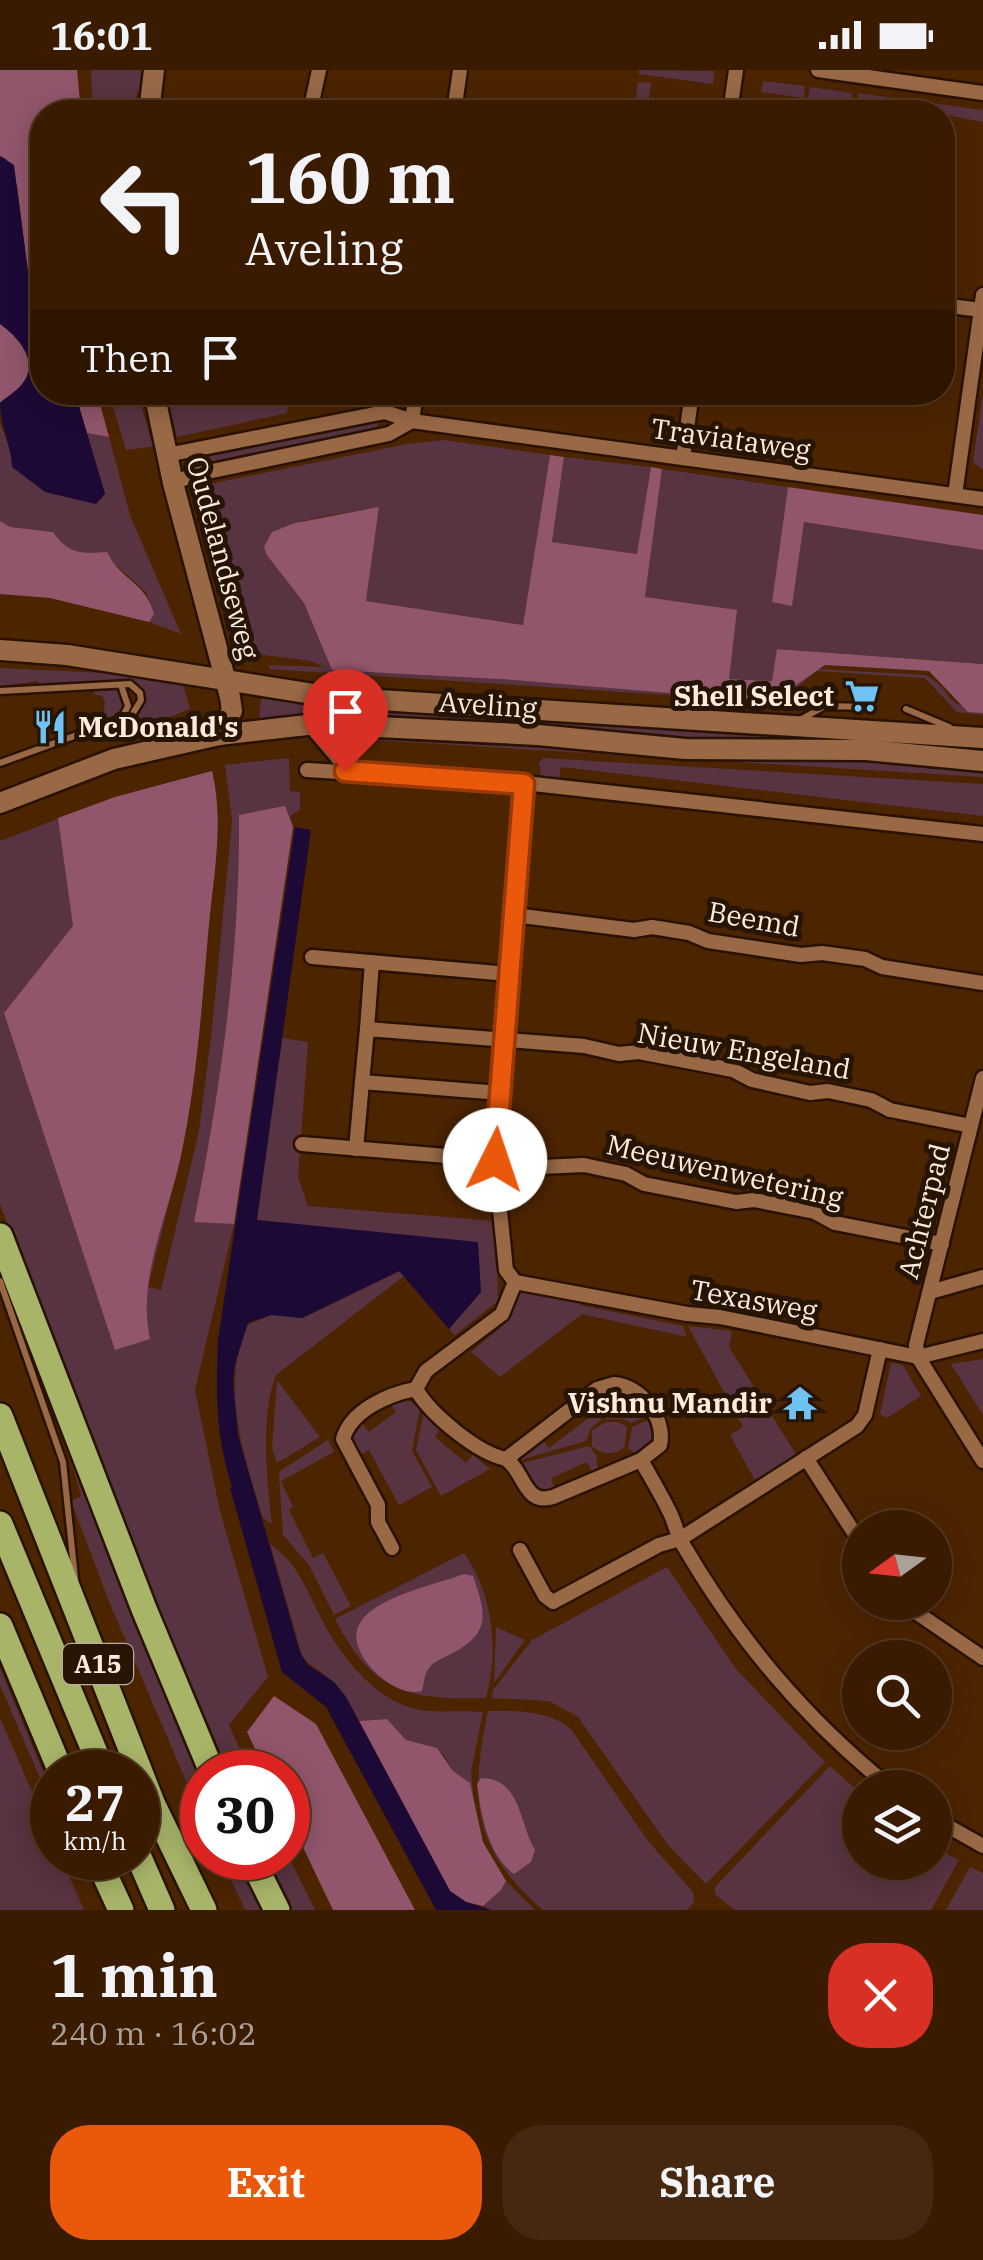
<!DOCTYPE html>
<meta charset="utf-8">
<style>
body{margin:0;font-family:"IBM Plex Serif",serif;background:#45280f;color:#f1f3f6;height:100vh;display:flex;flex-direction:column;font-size:38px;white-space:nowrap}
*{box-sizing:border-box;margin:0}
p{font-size:32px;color:#aba199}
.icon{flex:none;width:55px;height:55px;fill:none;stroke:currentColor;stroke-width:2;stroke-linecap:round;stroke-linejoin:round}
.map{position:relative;height:1840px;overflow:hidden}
.panel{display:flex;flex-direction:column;background:#3a1b00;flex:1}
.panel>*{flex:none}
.hud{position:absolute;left:30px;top:30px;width:925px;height:305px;border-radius:40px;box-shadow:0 5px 25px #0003,0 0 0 2px #543922;background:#3a1b00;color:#f1f3f6;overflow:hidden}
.needle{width:65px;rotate:255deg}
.fabs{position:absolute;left:842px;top:1440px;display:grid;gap:20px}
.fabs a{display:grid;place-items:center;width:110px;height:110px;border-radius:50%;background:#3a1b00;box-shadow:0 5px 25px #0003,0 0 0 2px #543922;font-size:50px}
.speed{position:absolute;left:30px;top:1680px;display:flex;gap:20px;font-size:50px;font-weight:700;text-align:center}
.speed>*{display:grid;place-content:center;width:130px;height:130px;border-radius:50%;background:#3a1b00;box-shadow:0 5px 25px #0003,0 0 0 2px #543922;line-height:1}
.speed small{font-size:25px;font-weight:400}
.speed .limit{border:15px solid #d22;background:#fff;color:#111}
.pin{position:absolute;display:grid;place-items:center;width:85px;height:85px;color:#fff;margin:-102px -42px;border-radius:50% 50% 50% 0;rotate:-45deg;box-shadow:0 0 10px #0007}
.pin .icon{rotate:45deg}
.me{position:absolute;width:110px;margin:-55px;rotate:4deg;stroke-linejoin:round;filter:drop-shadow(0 0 8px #0008)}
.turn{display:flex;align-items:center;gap:35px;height:210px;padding:0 50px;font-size:45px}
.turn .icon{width:130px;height:130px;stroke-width:2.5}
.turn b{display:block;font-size:70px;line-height:85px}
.then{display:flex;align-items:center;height:95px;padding:0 50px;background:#0003;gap:20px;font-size:38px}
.round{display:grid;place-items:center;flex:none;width:105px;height:105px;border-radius:40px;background:#45280f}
.overview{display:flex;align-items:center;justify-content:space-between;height:170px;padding:0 50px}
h1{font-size:60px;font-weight:700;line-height:75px}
.cta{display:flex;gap:20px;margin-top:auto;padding:20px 50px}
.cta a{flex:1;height:115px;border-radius:40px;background:#ea580c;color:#fff;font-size:40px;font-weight:700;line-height:115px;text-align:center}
.cta a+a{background:#45280f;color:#f1f3f6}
.status{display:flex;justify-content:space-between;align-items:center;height:70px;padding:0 50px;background:#3a1b00;direction:ltr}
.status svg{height:28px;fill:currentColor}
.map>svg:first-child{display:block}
.green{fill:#583341}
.forest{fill:#91566b}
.water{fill:#1c0936}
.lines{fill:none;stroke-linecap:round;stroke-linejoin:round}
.lane-casing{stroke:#291202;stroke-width:11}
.street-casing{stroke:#291202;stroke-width:19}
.secondary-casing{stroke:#291202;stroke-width:25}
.highway-casing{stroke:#291202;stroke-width:30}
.lane{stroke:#996946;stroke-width:6}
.street{stroke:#996946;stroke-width:14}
.secondary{stroke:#996946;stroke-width:20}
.highway{stroke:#a8b569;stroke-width:25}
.route-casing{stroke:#983908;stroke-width:25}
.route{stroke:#ea580c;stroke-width:18}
.labels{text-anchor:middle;stroke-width:10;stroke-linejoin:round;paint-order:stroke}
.shield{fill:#261405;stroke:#bcab9e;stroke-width:2.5}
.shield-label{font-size:25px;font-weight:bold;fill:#fcece0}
.street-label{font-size:28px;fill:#fcece0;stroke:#261405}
.poi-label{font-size:28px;font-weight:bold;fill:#fcece0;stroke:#261405;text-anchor:end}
</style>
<div class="status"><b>16:01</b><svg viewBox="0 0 49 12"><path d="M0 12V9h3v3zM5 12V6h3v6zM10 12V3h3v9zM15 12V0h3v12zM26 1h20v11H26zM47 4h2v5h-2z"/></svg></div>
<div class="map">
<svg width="983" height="1840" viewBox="0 0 983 1840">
<rect width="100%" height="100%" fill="#4d2400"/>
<g class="green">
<path d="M91 0H142L143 21 137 22 134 42H93Z"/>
<path d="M639 0 714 1 713 14 639 4Z"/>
<path d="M763 11 805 16 804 28 761 22Z"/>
<path d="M638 12 651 13 647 42H634Z"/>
<path d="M810 17 852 23 850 34 808 29Z"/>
<path d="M858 23 901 29 899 41 857 35Z"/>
<path d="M931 33 983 40V52L930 42Z"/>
<path d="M109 323H138L150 367H156L157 376 126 380Z"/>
<path d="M268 323 289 326 287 343 177 367 166 323Z"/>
<path d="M983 323V400L973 392Z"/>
<path d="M377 351 379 361 185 400 183 390Z"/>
<path d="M0 353 11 382 45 422 96 434 105 424 87 363 109 367 130 445 181 564 149 552 153 544 146 522 110 490 66 479 53 462 10 457 0 451Z"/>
<path d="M444 370 550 385 523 555 366 531 379 438C352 443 272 448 264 476L266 484 304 533 332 599 770 626 817 599 925 605C955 620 940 637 983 639V645L957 642 925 608 816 601 781 631 774 632 269 599V595L324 597 310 591 234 581 194 417 407 374Z"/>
<path d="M564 387 651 397 638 484 552 472Z"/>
<path d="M662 399 788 417 772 532 792 535 804 452 983 480V594L778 579 772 611 729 609 645 527Z"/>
<path d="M0 598 104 603 115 600 183 614 190 639 160 651 87 670 88 665C112 657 165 646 136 612L121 609 42 615 37 611 0 617Z"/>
<path d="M92 618H119L124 631 121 642 100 653 98 645 104 641 105 632 102 626 94 624Z"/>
<path d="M261 628 983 674V685L395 649C349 641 305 641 259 650Z"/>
<path d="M322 665 658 685 816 687 983 697V707L372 670 323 671Z"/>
<path d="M289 688 290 721 300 722V740L290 746 293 757 234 1154 195 1320 220 1441 268 1607 229 1655 250 1702H229L163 1550 0 1134V771L115 727 212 701 218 748 190 1033 180 1089 148 1217 161 1220 199 1061 212 959 232 751 225 695Z"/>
<path d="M543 688 983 714V746L561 697 559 708 541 706 539 693Z"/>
<path d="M282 968 308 972 298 1107 308 1136 496 1151 498 1231 455 1265 449 1259 481 1222 256 1150Z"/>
<path d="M400 1201 404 1206 276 1305C260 1346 267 1411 272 1454L263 1448C243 1383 222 1324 245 1256L271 1245 303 1248Z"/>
<path d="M519 1220 579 1228 580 1235 683 1256 687 1267 582 1244 500 1307 471 1282 506 1253Z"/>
<path d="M688 1256 732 1261 729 1277 797 1386 756 1412 730 1365 743 1357Z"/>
<path d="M983 1289V1345L951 1294Z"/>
<path d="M891 1293 903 1295 921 1326 887 1348 880 1344Z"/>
<path d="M277 1310 320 1367 277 1393 272 1378Z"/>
<path d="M612 1318 630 1324 648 1346 631 1353 623 1349H606L601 1322Z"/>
<path d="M597 1325 601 1350 591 1358 586 1371 517 1391 515 1388 541 1368 549 1378 594 1344 587 1333Z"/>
<path d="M405 1328 420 1338 412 1381 432 1417 399 1435 369 1380 357 1387C351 1372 347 1363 361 1352L369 1362 396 1342 389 1332Z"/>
<path d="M424 1341 443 1356 435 1367 466 1393 473 1385 490 1399 441 1426 416 1380Z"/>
<path d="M650 1349 656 1364 653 1374 638 1385 628 1378 632 1357Z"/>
<path d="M606 1352H618L627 1357 625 1376C616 1386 601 1385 592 1376V1360Z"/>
<path d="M63 1362 202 1702V1748L110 1534 71 1431 81 1426Z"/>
<path d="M328 1370 334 1382 281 1411 293 1437 289 1440 313 1488 323 1483 351 1536 334 1545 309 1495 283 1465 279 1405 280 1401Z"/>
<path d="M589 1376 596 1385 598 1401 593 1404 587 1392 551 1408 555 1420 548 1423 535 1420 518 1394Z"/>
<path d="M270 1474C296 1492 304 1514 318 1542 337 1582 374 1632 421 1640 442 1643 463 1640 483 1642L471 1702 475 1743 470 1713 453 1701 443 1684 406 1670 387 1649 359 1651 346 1627 334 1612 303 1589Z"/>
<path d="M464 1483C493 1523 499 1581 486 1628 408 1630 373 1623 335 1549Z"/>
<path d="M667 1497 736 1599 825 1692 706 1814 668 1775 578 1647 549 1631 492 1628 493 1620 532 1570Z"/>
<path d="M496 1557 525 1570 494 1613Z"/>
<path d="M0 1598 52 1723V1736L0 1615Z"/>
<path d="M488 1641C517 1641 548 1640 571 1659L648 1771 693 1822 694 1832 687 1840H543C471 1778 470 1728 488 1641Z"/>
<path d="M0 1648 52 1768V1788H61L84 1840H0Z"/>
<path d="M830 1696 860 1723V1792H935V1778L959 1790 931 1840H735L715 1824V1817Z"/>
<path d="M288 1785 315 1840H292L265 1788H288Z"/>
<path d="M221 1788H242L270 1840H245Z"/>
<path d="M970 1797 983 1803V1840H946Z"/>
<path d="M506 1811 535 1840H491L483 1836 501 1820Z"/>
</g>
<g class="forest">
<path d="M0 0H77L81 42H42V256L28 202 17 116 6 89 0 86Z"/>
<path d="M0 254C17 266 38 289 25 310 20 319 8 326 0 333Z"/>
<path d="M75 323H97L109 367 87 363Z"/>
<path d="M550 385 564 387 552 472 637 484 651 397 662 399 645 527 737 540 729 609 772 611 777 579 983 594V643L968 642 929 601 825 595 779 627 768 631 513 610 332 600 304 533 266 484 264 476 272 462 295 453 379 437 366 531 523 555Z"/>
<path d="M788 417 983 445V480L804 452 792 536 772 532Z"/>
<path d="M0 451 10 457 53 462C69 484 80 484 107 482 121 511 145 511 154 544L149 552 50 528 0 524Z"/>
<path d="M212 701C224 751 214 804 209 854 202 932 197 1013 180 1090 167 1148 137 1209 150 1269L115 1280 4 943 73 856 58 748 115 727Z"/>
<path d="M285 736 293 757 234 1154 194 1152C221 1017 240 883 239 745Z"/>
<path d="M464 1504 473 1506C487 1546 491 1564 449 1585 443 1588 433 1592 429 1598 424 1604 424 1614 422 1621 395 1630 342 1581 360 1553 376 1526 435 1515 464 1504Z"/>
<path d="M274 1626 316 1654 415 1840H333L288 1746V1702H266L247 1662Z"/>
<path d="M387 1649 406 1670 437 1678 453 1701 470 1713 483 1772 506 1811 501 1820 483 1836 466 1832 450 1821 359 1651Z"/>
<path d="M481 1708C521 1708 519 1753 535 1780L531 1792 514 1804C488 1785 481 1745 477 1714Z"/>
</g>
<g class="water">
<path d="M0 86 14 95 28 202 42 256V322L75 323 105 424 96 434 45 422 12 397C11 374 0 356 0 333 8 326 20 319 25 310 38 289 17 266 0 254Z"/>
<path d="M295 757 311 760 257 1150 478 1172 481 1222 449 1259 399 1201 302 1248 271 1245 248 1253 235 1294 233 1313 238 1365 300 1582 308 1595 334 1612 346 1627 450 1821 466 1832 491 1840H436L326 1637 282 1602 230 1418 232 1417C215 1364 216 1324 218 1270Z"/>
</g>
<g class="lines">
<g class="lane-casing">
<g id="lane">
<path d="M121 615 128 636 122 648"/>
<path d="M0 621 130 614 140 623 141 630 132 645 0 693"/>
<path d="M906 639 949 657"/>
<path d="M798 651 825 636 868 637"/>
<path d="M308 659 342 699"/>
<path d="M0 1211 63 1392 75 1508"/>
</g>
</g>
<g class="street-casing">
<g id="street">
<path d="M818 0 983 23"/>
<path d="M310 42 319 0"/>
<path d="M454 42 460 0"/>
<path d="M730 42 736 0"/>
<path d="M942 235 981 240"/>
<path d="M412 351 416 322"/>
<path d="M167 385 385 342 412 351 983 429"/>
<path d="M683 388 692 322"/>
<path d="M173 413 193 405 389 364 412 351"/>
<path d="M955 425 983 225"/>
<path d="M307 700 524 713 983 764"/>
<path d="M514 845 634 860 652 857 689 863 708 871 801 885 822 883 865 889 882 897 983 913"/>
<path d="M312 887 509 904"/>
<path d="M367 959 372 892"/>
<path d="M983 1008 916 1275 918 1287 983 1391"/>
<path d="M500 1023 362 1012 367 959 584 976 619 984 639 982 733 1000 752 1010 810 1023 828 1021 871 1030 890 1040 971 1056"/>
<path d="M302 1074 495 1090"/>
<path d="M356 1079 362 1012"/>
<path d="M495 1099 584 1095 626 1104 644 1114 736 1132 754 1130 815 1142 835 1153 942 1174"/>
<path d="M515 1212 506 1200 495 1090 524 713"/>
<path d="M515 1212 687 1244 720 1247 918 1287 983 1271"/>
<path d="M930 1222 983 1207"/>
<path d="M614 1314C641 1316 666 1348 660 1375L641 1390 553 1427C524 1436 525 1402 506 1389L597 1319Z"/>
<path d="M416 1319 426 1301 502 1244 515 1212"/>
<path d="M806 1388 860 1472"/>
<path d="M641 1390C651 1408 662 1426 671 1445 675 1454 677 1464 682 1473 738 1569 804 1648 891 1718"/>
<path d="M392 1478 378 1452V1435L343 1369C351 1340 389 1324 416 1319 430 1344 477 1383 506 1389"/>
<path d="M520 1480 545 1526 553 1532 659 1475 680 1469 857 1356 865 1345 880 1279"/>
<path d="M901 1532 983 1588"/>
<path d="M935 1749 983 1776"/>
</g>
</g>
<g class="secondary-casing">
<g id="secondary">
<path d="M149 42 154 0"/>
<path d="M154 322 173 413 230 627 232 641 219 665"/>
<path d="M0 580 67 585 332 627 983 668"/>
<path d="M0 733 114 689 219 665 316 654 538 665 685 679 866 680 983 691"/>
</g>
</g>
<g class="highway-casing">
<g id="highway">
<path d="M0 1166 144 1539 212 1702"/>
<path d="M0 1346 153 1735 204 1840"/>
<path d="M0 1454 103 1702"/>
<path d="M0 1556 61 1702"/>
<path d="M138 1785 162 1840"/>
<path d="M97 1788 121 1840"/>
<path d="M251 1788 277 1840"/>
</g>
</g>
<use href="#lane" class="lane"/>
<use href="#street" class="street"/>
<use href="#secondary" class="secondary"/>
<use href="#highway" class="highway"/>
</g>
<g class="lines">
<g class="route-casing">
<path id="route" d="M345 701 524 714 495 1090"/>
</g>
<use href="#route" class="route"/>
</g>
<defs>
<g id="supermarket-bare" transform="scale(2.7)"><path d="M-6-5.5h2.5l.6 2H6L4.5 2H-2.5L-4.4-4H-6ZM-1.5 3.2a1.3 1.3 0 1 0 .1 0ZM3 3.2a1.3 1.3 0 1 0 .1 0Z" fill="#6fc2f4" stroke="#261405" stroke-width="2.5" paint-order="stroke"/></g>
<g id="restaurant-bare" transform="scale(2.7)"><path d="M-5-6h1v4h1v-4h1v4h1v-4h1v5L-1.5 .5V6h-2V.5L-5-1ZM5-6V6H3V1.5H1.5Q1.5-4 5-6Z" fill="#6fc2f4" stroke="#261405" stroke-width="2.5" paint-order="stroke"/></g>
<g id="temple-bare" transform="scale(2.7)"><path d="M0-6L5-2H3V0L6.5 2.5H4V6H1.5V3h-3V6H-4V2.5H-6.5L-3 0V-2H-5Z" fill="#6fc2f4" stroke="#261405" stroke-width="2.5" paint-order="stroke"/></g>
</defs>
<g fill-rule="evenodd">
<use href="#supermarket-bare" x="862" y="626"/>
<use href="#restaurant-bare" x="50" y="657"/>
<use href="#temple-bare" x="800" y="1333"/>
</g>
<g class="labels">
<rect class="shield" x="63" y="1574" width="70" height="40" rx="8"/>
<g class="shield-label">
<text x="98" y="1603">A15</text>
</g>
<g class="street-label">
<text transform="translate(731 369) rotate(8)" y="10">Traviataweg</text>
<text transform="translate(223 488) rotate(75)" y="10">Oudelandseweg</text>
<text transform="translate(488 635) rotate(4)" y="10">Aveling</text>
<text transform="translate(754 849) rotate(10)" y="10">Beemd</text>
<text transform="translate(744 981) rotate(10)" y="10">Nieuw Engeland</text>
<text transform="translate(725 1101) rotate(13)" y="10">Meeuwenwetering</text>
<text transform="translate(924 1141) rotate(-76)" y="10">Achterpad</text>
<text transform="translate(754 1230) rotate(10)" y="10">Texasweg</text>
</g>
<g class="poi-label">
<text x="834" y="636">Shell Select</text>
<text x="78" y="667" text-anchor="start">McDonald's</text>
<text x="772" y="1343">Vishnu Mandir</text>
</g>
</g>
</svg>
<div class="fabs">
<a><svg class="needle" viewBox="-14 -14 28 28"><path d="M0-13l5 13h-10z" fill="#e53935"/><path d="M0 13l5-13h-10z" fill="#aba199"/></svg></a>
<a><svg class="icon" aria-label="search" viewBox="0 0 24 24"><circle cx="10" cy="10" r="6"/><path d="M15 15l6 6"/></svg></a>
<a><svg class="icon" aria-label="layers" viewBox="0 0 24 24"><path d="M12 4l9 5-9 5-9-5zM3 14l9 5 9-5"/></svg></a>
</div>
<div class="speed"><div>27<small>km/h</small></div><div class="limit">30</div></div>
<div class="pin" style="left:345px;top:701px;background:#d93025"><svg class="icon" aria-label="arrive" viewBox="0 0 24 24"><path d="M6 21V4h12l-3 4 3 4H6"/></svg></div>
<svg class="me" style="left:495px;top:1090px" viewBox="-20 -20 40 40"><circle r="19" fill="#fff"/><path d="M0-13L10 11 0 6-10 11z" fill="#ea580c"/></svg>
<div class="hud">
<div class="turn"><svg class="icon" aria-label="left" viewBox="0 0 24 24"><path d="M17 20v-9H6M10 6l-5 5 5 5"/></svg><div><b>160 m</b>Aveling</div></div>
<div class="then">Then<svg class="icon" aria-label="arrive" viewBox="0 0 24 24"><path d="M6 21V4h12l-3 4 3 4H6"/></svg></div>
</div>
</div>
<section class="panel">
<div class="overview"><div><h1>1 min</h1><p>240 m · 16:02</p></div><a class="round" style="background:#d93025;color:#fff"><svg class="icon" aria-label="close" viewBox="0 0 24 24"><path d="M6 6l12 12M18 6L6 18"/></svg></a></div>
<div class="cta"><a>Exit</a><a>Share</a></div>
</section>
